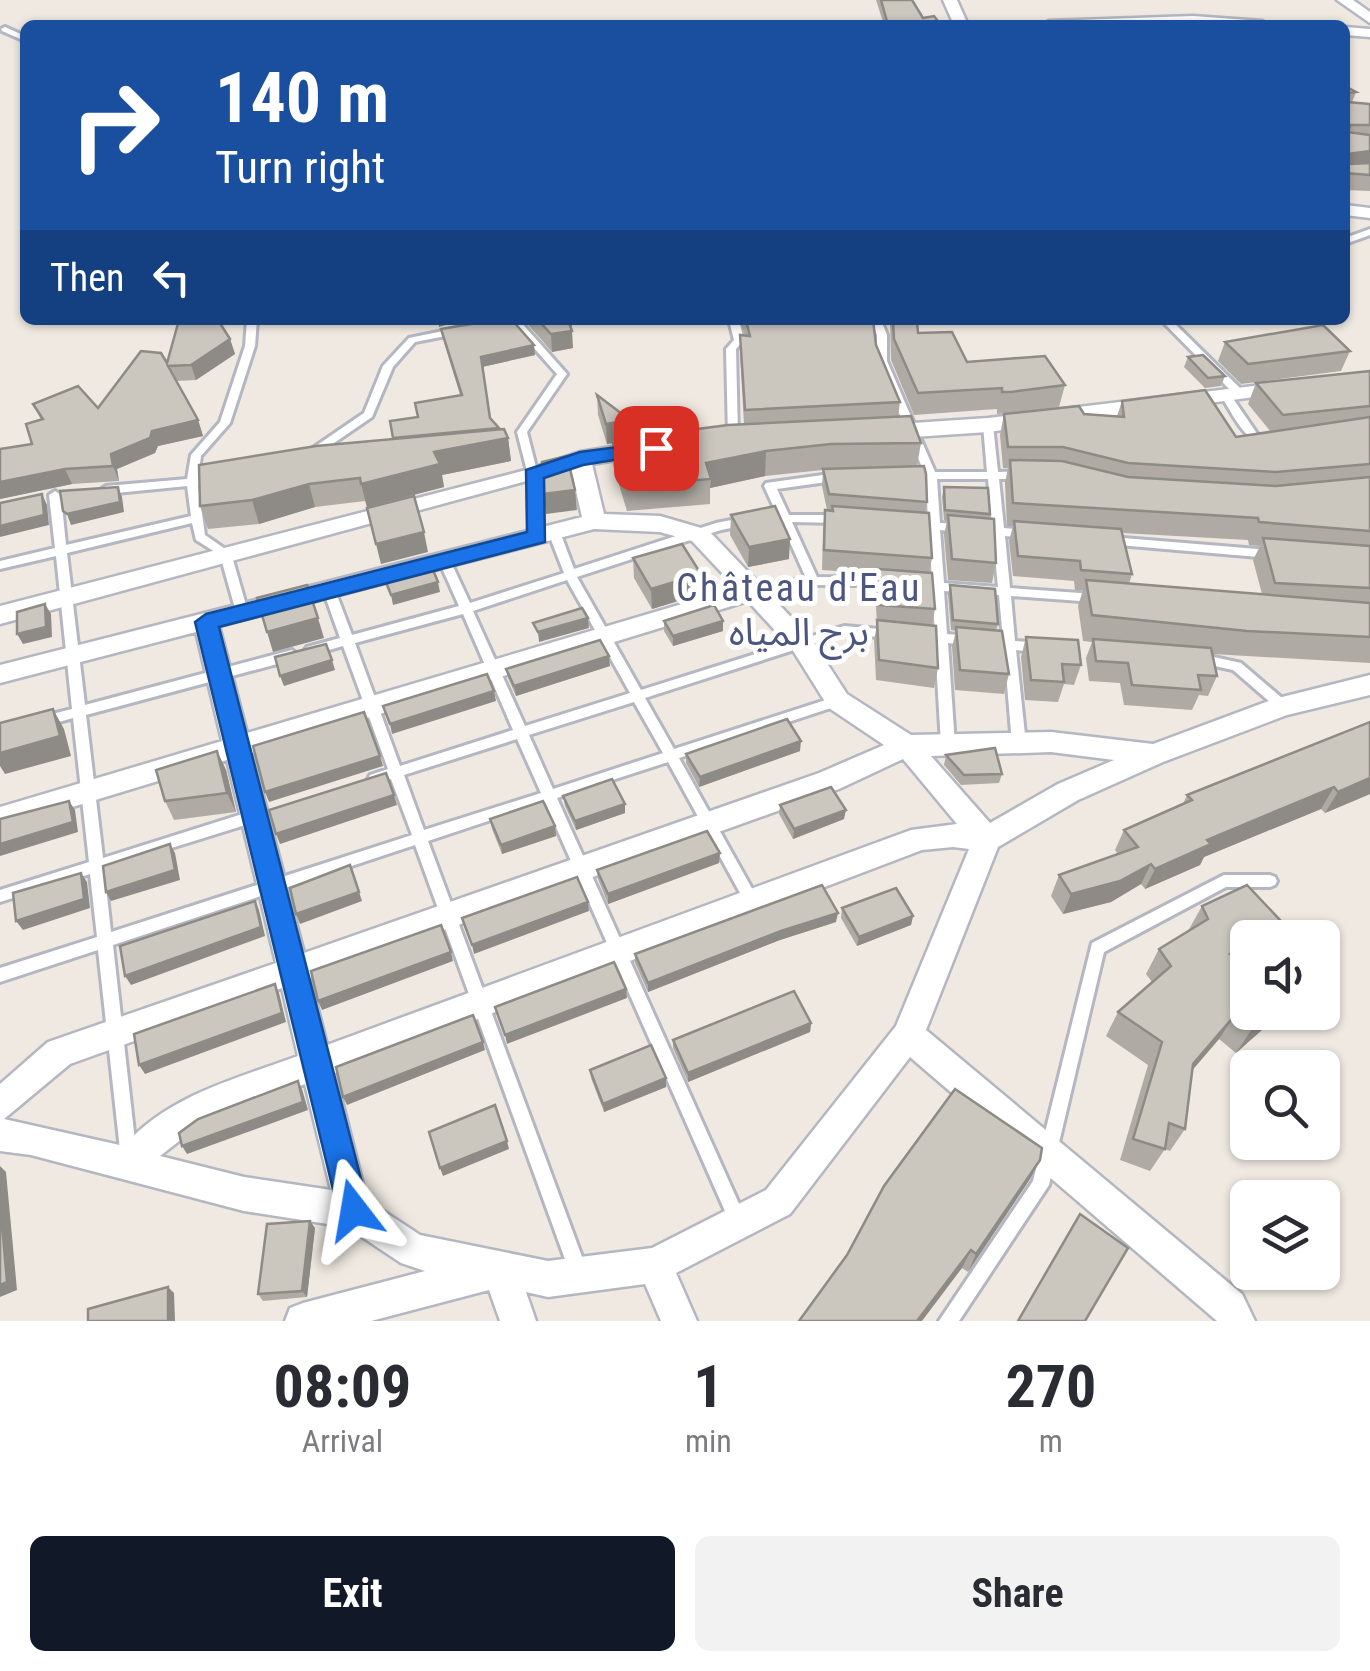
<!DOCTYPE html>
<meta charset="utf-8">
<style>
body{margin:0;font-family:"Roboto Condensed","Noto Sans Arabic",sans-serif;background:#f2f2f3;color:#2b2b33;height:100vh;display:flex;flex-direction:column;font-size:38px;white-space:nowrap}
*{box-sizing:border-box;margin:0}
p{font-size:32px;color:#7c7c81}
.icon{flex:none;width:55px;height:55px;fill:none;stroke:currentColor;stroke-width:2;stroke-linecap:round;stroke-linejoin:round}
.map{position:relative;height:1321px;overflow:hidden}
.sheet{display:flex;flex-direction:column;background:#fff;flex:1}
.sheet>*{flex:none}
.banner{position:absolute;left:20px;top:20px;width:1330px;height:305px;border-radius:15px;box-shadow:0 2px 8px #0004;background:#1a4fa0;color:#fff;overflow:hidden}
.tools{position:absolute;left:1230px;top:920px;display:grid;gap:20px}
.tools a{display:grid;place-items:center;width:110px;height:110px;border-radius:15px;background:#fff;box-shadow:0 2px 8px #0004;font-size:50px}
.pin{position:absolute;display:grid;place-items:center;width:85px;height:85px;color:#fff;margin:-42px;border-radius:20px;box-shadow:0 5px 15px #0006}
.me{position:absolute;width:110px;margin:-55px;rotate:346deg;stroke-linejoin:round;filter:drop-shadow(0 0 8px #0008)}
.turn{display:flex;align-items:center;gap:35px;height:210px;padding:0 30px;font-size:45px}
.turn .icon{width:130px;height:130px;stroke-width:2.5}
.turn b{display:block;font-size:70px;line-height:85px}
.then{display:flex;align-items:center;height:95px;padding:0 30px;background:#0003;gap:20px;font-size:38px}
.eta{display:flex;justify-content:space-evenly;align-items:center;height:170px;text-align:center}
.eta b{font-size:60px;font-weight:700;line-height:70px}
.button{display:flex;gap:20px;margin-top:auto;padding:20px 30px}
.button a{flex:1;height:115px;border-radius:15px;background:#111827;color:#fff;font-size:40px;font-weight:700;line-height:115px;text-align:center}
.button a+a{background:#f2f2f3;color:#2b2b33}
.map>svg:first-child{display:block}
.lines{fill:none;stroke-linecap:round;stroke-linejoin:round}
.service-casing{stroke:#b4b7c1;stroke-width:6}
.minor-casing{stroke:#b4b7c1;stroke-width:5}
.service{fill:#fff;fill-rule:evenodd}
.minor{fill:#fff;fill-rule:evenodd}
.wall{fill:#afaba4;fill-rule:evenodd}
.shaded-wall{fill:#8e8b86}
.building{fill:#cbc7bf;stroke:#8e8b86;stroke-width:2.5}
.route{fill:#1a73e8;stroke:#114b97;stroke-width:2.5}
.labels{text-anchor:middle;stroke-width:10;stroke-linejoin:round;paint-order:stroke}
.quarter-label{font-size:38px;letter-spacing:2.5px;fill:#4d5680;stroke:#fff}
</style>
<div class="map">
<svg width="1370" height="1321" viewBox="0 0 1370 1321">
<rect width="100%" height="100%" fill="#efe9e1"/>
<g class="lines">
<g class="service-casing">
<g id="service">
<path d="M5 27 25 36V41L2 31 1 29Z"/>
<path d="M1370 229V235L1345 244V238Z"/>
<path d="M247 320H257L255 346 230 423 201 456 198 478 215 476 220 480 215 484 198 485 205 535 231 553 248 612 246 615 242 616 236 612 220 555 196 540 192 523 67 553 85 705 292 650 298 655 292 660 86 715 103 858 255 810 260 812 262 816 260 820 255 822 104 869 111 932 412 835 391 779 375 784 370 783 368 779 370 775 388 769 343 646 311 655 305 650 307 647 340 638 323 590 325 587H333L335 590 352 635 459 606 439 561 441 558H449L470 603 564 573 548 532 550 529H558L560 532 574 569 716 523 747 517 753 521 751 524 721 530 577 577 641 690 844 626 891 630 897 634 891 638 844 634 645 698 674 749 838 696 843 698 844 701 843 704 679 758 755 894 757 898 755 902 750 904 745 902 668 762 557 798 744 1215 747 1221 744 1227 738 1230 732 1227 545 802 428 841 588 1273 585 1279 579 1282 573 1279 570 1273 415 845 113 945 137 1159 135 1165 129 1167 123 1165 121 1159 98 950 0 982V968L97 937 90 874 0 902V890L89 862 73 718 41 727 36 726 34 722 36 718 72 709 56 556 0 569V561L55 548 49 495 55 491 61 495 66 545 191 516 187 486 106 494 100 490 106 486 187 479 191 455 220 422 245 346ZM567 580 630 693 525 726 473 611ZM463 614 513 730 400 766 355 643ZM634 702 663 753 553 789 529 735ZM517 739 541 793 424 830 404 775Z"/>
<path d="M509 320H519L567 374 527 432 538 475 544 537 538 541 532 537 528 475 517 432 557 374Z"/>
<path d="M729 320H739L744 340 736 349 738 437 733 440 728 437 726 349 734 340Z"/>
<path d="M871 320H881L887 335V361L935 472H987L983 425 988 422 993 425 998 472 1022 471 1027 475 1022 479H999L1004 528 1026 530 1032 534 1026 538 1005 536 1010 588 1094 594 1100 598 1094 602 1011 596 1015 641 1041 643 1047 648 1041 653 1016 650 1026 744 1024 748H1014L1012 744 1004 649 987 646 985 643 991 638 1003 640 999 595 944 591 947 634 971 636 977 641 971 646 948 643 955 745 953 749H943L941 745 935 642 921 640 915 636 921 632 935 633 932 590 919 589 913 585 919 581 932 582 929 530 916 529 910 525 916 521 928 522 926 479 912 480 907 476 912 472H924L877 361V335ZM937 479H988L992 527 981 526 975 530 981 534 993 535 998 587 944 583 940 530 961 532 967 528 961 524 940 523Z"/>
<path d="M1161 320H1171L1244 392V396H1236Z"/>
<path d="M458 328 463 331 461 333 415 342 393 367 372 417 315 456H307L306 454 307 452 364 413 383 366 409 338Z"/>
<path d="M1226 393 1230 394 1258 435 1269 441V445C1245 444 1233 414 1221 396Z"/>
<path d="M837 473 841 474 842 477 841 480 777 489 789 515H837L843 519 837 523 792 522 817 577 889 578 895 582 893 585H813L751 596 747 595 745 592 747 589 751 588 806 578 781 522H767L761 518 767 514H777L764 486 766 483Z"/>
<path d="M1111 537 1270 550 1276 554 1270 558 1107 544 1105 541 1107 538Z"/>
<path d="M1200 654 1241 663 1288 703 1289 706 1288 709H1278L1233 670 1196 662 1194 659 1196 656Z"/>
<path d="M1224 875H1270L1275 877 1277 881 1275 885 1270 887H1226L1104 952 1049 1185 959 1321H939L1033 1181 1092 943Z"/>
</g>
</g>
<g class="minor-casing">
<g id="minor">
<path d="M943 0H957L968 25H954Z"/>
<path d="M1337 0H1353L1370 12V23Z"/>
<path d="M1193 16 1262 21 1269 25H1042L1049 21Z"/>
<path d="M1345 27 1370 29V37L1345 35Z"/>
<path d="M1345 205 1370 208V218L1345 215Z"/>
<path d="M1286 382 1296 388 1293 392 988 432 883 439 872 432 883 425 988 418Z"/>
<path d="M644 442 652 444 655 449 652 454 592 464 604 514 660 516 708 530 810 637 847 694 911 735 1051 732 1153 744 1274 699 1370 675V695L1287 715 1163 762 1078 800 998 847 926 1030 1242 1294 1255 1321H1217L910 1057 790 1214 676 1273 697 1321H661L645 1284 548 1297 526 1292 536 1321H500L489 1290 371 1321H285L290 1308 303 1303 425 1271 401 1263 347 1227 244 1211 31 1155 0 1151V1084L48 1042 276 963 227 760 0 829V807L222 741 196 632 0 683V665L582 517 571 469 0 624V606L526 470 580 452ZM594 529 660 532 692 541 736 588 247 733 219 626ZM748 601 792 649 829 708 884 745 819 773 304 953 252 753ZM1051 752 1114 760 1058 784 990 823 931 756ZM903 759 957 824 911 830 327 1045 310 978 839 789ZM953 847 969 849 896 1026 766 1190 652 1248 548 1261 420 1235 367 1200 335 1073 922 850ZM282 988 298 1056C236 1079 169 1095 124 1146L4 1119 70 1064ZM305 1084 331 1190 244 1177 160 1156 201 1124Z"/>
</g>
</g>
<use href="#service" class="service"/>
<use href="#minor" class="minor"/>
</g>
<g class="wall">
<path d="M876 0H912L923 18 941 25H884Z"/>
<path d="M1345 86 1356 92 1352 102 1370 104V191L1345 190Z"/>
<path d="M524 320H581L570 326 573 348 552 352Z"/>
<path d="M740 320H873L876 345 900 402 898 417 921 443 917 466 927 502 925 513 932 558 929 573 935 609 932 625 938 668 934 688 876 680 874 640 877 625 875 589 877 574 822 570 823 530 825 510H827L822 486 823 470 765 476 710 488V504L627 511 613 465 612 443 607 444 598 415 597 395 630 420 631 437 744 425 740 353V335H745Z"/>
<path d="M890 320H917L918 333 967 362 1065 385 1059 407 1007 413 997 414V409L914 415 891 360Z"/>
<path d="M441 329 534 345 535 355 482 367 490 418 508 438 511 461 442 475 444 487 367 507 365 501 315 507 259 524 208 529 200 506 393 439 418 417 460 395 443 339Z"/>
<path d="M230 339 235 354 196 380 176 381 198 420 203 436 158 446 155 453 117 469 119 481 72 484 0 499 32 444 41 420 33 404 98 408 167 363Z"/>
<path d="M1225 342 1350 351 1341 371 1241 384 1218 361Z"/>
<path d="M1188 357 1225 376 1221 386 1205 388 1184 367Z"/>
<path d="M1370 371V663L1213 654 1217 676 1208 696 1199 695 1192 710 1124 705 1120 683 1089 681 1086 658 1092 642 1083 641 1078 606 1083 590H1075L1074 581 1013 576 1009 541 1013 526H1007L1005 483 1008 468H1003L1000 435 1004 414 1117 416 1122 401 1236 437 1271 432 1248 404 1256 383ZM1122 533 1248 540 1249 545 1260 546 1253 560 1262 594 1129 584 1132 574Z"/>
<path d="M944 487 990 514 989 519 996 563 992 583 948 580 944 535 947 521 944 520 942 497Z"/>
<path d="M731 515 789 559 748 567 730 535Z"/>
<path d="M633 558 701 574V594L652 609 634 578Z"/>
<path d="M950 585 998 624 996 631 1009 674 1004 694 955 690 952 647 956 631 951 630 948 595Z"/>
<path d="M664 621H723V631L673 646 664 631Z"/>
<path d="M1026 637 1081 665 1074 685 1064 684 1058 702 1025 700 1021 657Z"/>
<path d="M610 666 516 696 508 678 506 669Z"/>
<path d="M1370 722V794L1325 813 1321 809 1204 857 1200 865 1145 889 1141 884 1111 902 1063 914 1051 896 1059 875 1118 854 1115 850 1124 830 1183 804 1187 795Z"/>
<path d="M217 751 226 770 236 812 174 820 165 801Z"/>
<path d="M800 751 699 787 686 763V754Z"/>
<path d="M946 755 1002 774 999 783 961 785 944 765Z"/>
<path d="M563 796 625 813 576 830 565 806Z"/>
<path d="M780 805 844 819 793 839 779 814Z"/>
<path d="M490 819 555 826 556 836 502 854 492 829Z"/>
<path d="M719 863 608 904 598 879 597 870Z"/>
<path d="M1202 906 1280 920 1268 938H1248V956L1240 961 1272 1021 1236 1053 1219 1039 1192 1070 1185 1129 1170 1151 1165 1149 1150 1171 1120 1160 1148 1065 1106 1036 1118 1012 1152 982 1146 974 1159 949 1188 931Z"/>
<path d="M842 908 913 916 911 925 857 946 841 918Z"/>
<path d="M836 922 780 940 648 992 635 963V954Z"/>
<path d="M811 1023 810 1032 688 1082 673 1048V1040Z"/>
<path d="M590 1070 666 1087 604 1112 591 1078Z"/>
<path d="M1030 1179 968 1272 962 1268 799 1321Z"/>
<path d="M315 1228 307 1297 263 1301 258 1294Z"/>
</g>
<g class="shaded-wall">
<path d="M1370 151V166L1345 170 1347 154Z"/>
<path d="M438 320H463L439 327Z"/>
<path d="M565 320H581L566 329Z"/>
<path d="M572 331 573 348 552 352 551 334Z"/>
<path d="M230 339 235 354 196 380 191 365Z"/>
<path d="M534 345 535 355 482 367 481 357Z"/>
<path d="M198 420 203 436 158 446 155 453 117 469 119 481 113 466 111 454 152 431Z"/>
<path d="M630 420 631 440 607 444 606 424Z"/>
<path d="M508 438 511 461 442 475 444 487 367 507 361 484 434 452Z"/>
<path d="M766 451 765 476 710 488 711 479 706 463Z"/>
<path d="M65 469 72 484 0 499V482Z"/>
<path d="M309 484 315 507 259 524 252 500Z"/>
<path d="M118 487 122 497 124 512 71 525 67 514Z"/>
<path d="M575 490 577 510 546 514 543 494Z"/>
<path d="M42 494 47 505 49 525 0 537V526Z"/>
<path d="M424 532 428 552 381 564 376 544Z"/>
<path d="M790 539 789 559 748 567 749 547Z"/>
<path d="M701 574V594L652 609 651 589Z"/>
<path d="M438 582 440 592 393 605 391 595Z"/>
<path d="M45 604 51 614 52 637 23 644 17 634Z"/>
<path d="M318 618 324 638 273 652 267 632Z"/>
<path d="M588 618 589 628 539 642 538 632Z"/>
<path d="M723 621V631L673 646V636Z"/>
<path d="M609 656 610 666 516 696 514 686Z"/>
<path d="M332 660 335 670 284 686 280 676Z"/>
<path d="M494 691 496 701 392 734 390 724Z"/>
<path d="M53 709 64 729 71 756 5 774 0 766V753Z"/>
<path d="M801 741 800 751 699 787 700 777Z"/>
<path d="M217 751 226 770 236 812 227 793Z"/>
<path d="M380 756 383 766 269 802 265 792Z"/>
<path d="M1370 778V794L1325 813 1338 792Z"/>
<path d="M1334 787 1321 809 1204 857 1200 865 1145 889 1155 869 1207 840Z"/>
<path d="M394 795 397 805 280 844 276 834Z"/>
<path d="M69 801 75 810 78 832 0 856V844Z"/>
<path d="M625 804V813L576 830 575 821Z"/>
<path d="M846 810 844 819 793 839 794 829Z"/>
<path d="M555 826 556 836 502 854 501 845Z"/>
<path d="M170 844 175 853 180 880 111 901 106 892Z"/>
<path d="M720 853 719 863 608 904V894Z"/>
<path d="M1151 864 1141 884 1111 902 1063 914 1071 894Z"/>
<path d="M81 873 87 882 90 908 23 930 16 921Z"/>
<path d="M359 892 362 901 300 924 296 914Z"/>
<path d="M255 901 259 910 265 936 131 985 125 976Z"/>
<path d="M588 902 589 911 474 954 472 945Z"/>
<path d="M838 913 836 922 780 940 648 992V983L781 931Z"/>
<path d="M913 916 911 925 857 946 859 937Z"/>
<path d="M1280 920 1268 938H1254Z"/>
<path d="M1248 942V956L1215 979 1230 954Z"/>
<path d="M451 952 453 961 322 1010 318 1001Z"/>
<path d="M275 984 279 993 286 1022 145 1074 139 1065Z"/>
<path d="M626 989 627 998 507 1044 505 1035Z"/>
<path d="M1271 1012H1278L1272 1021 1236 1053 1252 1029Z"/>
<path d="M1235 1015 1219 1039 1178 1087 1193 1064Z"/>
<path d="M811 1023 810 1032 688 1082V1073Z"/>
<path d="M483 1042 485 1050 347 1105 343 1097Z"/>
<path d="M666 1078V1087L604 1112 603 1104Z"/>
<path d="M298 1081 302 1089 308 1110 187 1154 182 1146Z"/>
<path d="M507 1141 509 1149 443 1176 440 1168Z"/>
<path d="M1040 1160 1030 1179 968 1272 976 1254Z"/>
<path d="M0 1166 6 1172 17 1290 0 1297Z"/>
<path d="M310 1221 315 1228 307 1297 302 1291Z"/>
<path d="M971 1250 962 1268 922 1321H917Z"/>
<path d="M168 1287 174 1293 175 1321H168Z"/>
</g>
<g class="building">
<path d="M881 0H912L923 18 934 16 941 25H888Z"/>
<path d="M1345 86 1356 92 1348 93V102L1370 104V125H1351L1347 132 1370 135V151L1347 154 1351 164 1370 163V175L1345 173Z"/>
<path d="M179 320H218L230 339 191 365 168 366 198 420 152 431 150 438 111 454 113 466 65 469 0 482V449L32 444 26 424 43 419 33 404 78 386 98 408 141 351 161 353 167 363Z"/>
<path d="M495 320H512L534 345 481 357 490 418 499 428 393 438 390 421 418 417 415 403 462 395 441 329Z"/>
<path d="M538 320H568L572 331 551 334Z"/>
<path d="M746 320H873L876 345 900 402 745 410 740 335 750 336Z"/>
<path d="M893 320H917L918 333 952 332 967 362 1045 356 1065 385 1011 392H1002V388L918 393 894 339Z"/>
<path d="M1323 325 1350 351 1248 364 1225 342Z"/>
<path d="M1203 355 1225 376 1208 378 1188 357Z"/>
<path d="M1370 371V406L1283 415 1256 383Z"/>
<path d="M1205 390 1236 437 1370 417V464L1276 472 1128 463 1063 447H1008L1004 414 1079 406 1084 414 1124 417 1122 401Z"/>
<path d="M597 395 630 420 606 424Z"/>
<path d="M911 416 921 443 831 444 766 451 706 463 711 479 626 486 612 440 728 425Z"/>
<path d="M504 429 508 438 434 452 440 464 361 484 360 478 309 484 252 500 200 506 199 465 316 446Z"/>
<path d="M567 456 575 490 543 494 542 462Z"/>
<path d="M1010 460 1062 461 1128 477 1276 486 1370 477V531L1259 522 1258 518 1013 503Z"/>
<path d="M924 466 926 474 927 502 829 494 823 469Z"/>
<path d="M118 487 120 502 67 514 63 511 60 491Z"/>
<path d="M944 487 988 488 990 514 945 510Z"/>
<path d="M42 494 44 515 0 526V503Z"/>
<path d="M414 496 424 532 376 544 367 508Z"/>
<path d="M775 506 790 539 749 547 731 515Z"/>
<path d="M832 506 929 513 932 558 824 550 825 510 833 511Z"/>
<path d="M948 515 994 519 996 563 952 559Z"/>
<path d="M1014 521 1121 529 1132 574 1081 570 1080 561 1018 556Z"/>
<path d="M1263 538 1370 546V588L1275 583Z"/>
<path d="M682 544 701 574 651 589 633 558Z"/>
<path d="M431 565 438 582 391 595 384 577Z"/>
<path d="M878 569 932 573 935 609 879 605Z"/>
<path d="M1086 580 1370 603V637L1247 631 1092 615Z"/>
<path d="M307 585 318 618 267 632 257 598Z"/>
<path d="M950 585 995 589 998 624 953 620Z"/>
<path d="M45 604 46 627 17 634V612Z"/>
<path d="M714 605 723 621 673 636 664 621Z"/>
<path d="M582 608 588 618 538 632 533 623Z"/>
<path d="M877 620 936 626 938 668 879 660Z"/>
<path d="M956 627 1002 631 1009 674 960 670Z"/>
<path d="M1026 637 1078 640 1081 665 1062 664 1064 682 1031 680Z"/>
<path d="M1093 639 1211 648 1217 676 1198 675 1201 690 1132 685 1128 663 1096 661Z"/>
<path d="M600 640 609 656 514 686 506 669Z"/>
<path d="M326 644 332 660 280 676 275 657Z"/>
<path d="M487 674 494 691 390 724 383 706Z"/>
<path d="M53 709 60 736 0 753V723Z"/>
<path d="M364 712 380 756 265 792 253 746Z"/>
<path d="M787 719 801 741 700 777 686 754Z"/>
<path d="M1370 722V778L1338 792 1334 787 1207 840 1211 844 1155 869 1151 864 1120 881 1071 894 1059 875 1138 847 1124 830 1192 800 1187 795Z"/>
<path d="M995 748 1002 774 964 775 946 755Z"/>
<path d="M217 751 227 793 165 801 156 770Z"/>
<path d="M386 773 394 795 276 834 269 810Z"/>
<path d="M612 779 625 804 575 821 563 796Z"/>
<path d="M831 787 846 810 794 829 780 805Z"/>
<path d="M69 801 73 822 0 844V819Z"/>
<path d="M543 801 555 826 501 845 490 819Z"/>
<path d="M707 831 720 853 608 894 597 870Z"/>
<path d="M170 844 175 870 106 892 103 866Z"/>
<path d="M350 865 359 892 296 914 290 888Z"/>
<path d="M81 873 84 899 16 921 13 893Z"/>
<path d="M577 877 588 902 472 945 462 918Z"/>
<path d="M822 885 838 913 781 931 648 983 635 954Z"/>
<path d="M1247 885 1280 920 1254 938H1248V942L1230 954 1248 967V1012H1271L1252 1029 1235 1015 1193 1064 1185 1129 1169 1123 1165 1149 1133 1139 1162 1042 1118 1012 1171 966 1159 949 1208 919 1202 906Z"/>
<path d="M896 888 913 916 859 937 842 908Z"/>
<path d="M255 901 261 927 125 976 120 946Z"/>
<path d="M441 925 451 952 318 1001 311 971Z"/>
<path d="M614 962 626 989 505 1035 495 1007Z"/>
<path d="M275 984 282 1013 139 1065 134 1034Z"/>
<path d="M794 991 811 1023 688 1073 673 1040Z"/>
<path d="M473 1015 483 1042 343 1097 336 1067Z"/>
<path d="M651 1045 666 1078 603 1104 590 1070Z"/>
<path d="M298 1081 303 1102 182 1146 179 1133 198 1119Z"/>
<path d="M955 1089 1042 1148 1040 1160 976 1254 971 1250 917 1321H799L847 1255 884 1186Z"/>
<path d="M495 1105 507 1141 440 1168 429 1132Z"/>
<path d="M0 1201 7 1282 0 1285Z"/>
<path d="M1080 1214 1128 1248 1085 1321H1018Z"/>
<path d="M310 1221 302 1291 258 1294 267 1224Z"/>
<path d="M168 1287V1321H88V1309Z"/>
</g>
<path class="route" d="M656 442 663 443V452L583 465 544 478 545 542 219 627 369 1210 365 1222 354 1226 342 1222 338 1210 195 622 206 614 527 532 526 470 580 452Z"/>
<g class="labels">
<g class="quarter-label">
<text x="799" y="601">Château d'Eau<tspan x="799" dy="44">برج المياه</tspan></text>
</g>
</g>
</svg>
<div class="tools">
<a><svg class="icon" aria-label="sound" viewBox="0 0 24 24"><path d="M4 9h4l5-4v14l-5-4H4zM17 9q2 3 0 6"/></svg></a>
<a><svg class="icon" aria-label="search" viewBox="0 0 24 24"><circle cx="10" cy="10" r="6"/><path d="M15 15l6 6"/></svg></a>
<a><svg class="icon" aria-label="layers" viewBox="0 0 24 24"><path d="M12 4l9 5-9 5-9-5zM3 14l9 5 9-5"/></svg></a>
</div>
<div class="pin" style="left:656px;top:448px;background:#d93025"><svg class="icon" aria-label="arrive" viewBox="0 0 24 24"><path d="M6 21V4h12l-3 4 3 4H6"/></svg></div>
<svg class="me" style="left:354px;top:1210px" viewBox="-20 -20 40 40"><path d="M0-17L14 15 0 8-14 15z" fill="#1a73e8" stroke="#fff" stroke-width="4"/></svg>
<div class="banner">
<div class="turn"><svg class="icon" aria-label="right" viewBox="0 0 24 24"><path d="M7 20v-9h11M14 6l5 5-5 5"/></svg><div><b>140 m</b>Turn right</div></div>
<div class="then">Then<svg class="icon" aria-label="left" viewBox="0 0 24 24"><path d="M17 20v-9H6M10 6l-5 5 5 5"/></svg></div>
</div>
</div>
<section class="sheet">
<div class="eta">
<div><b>08:09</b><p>Arrival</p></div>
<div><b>1</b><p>min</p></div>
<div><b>270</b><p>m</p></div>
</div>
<div class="button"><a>Exit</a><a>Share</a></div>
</section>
